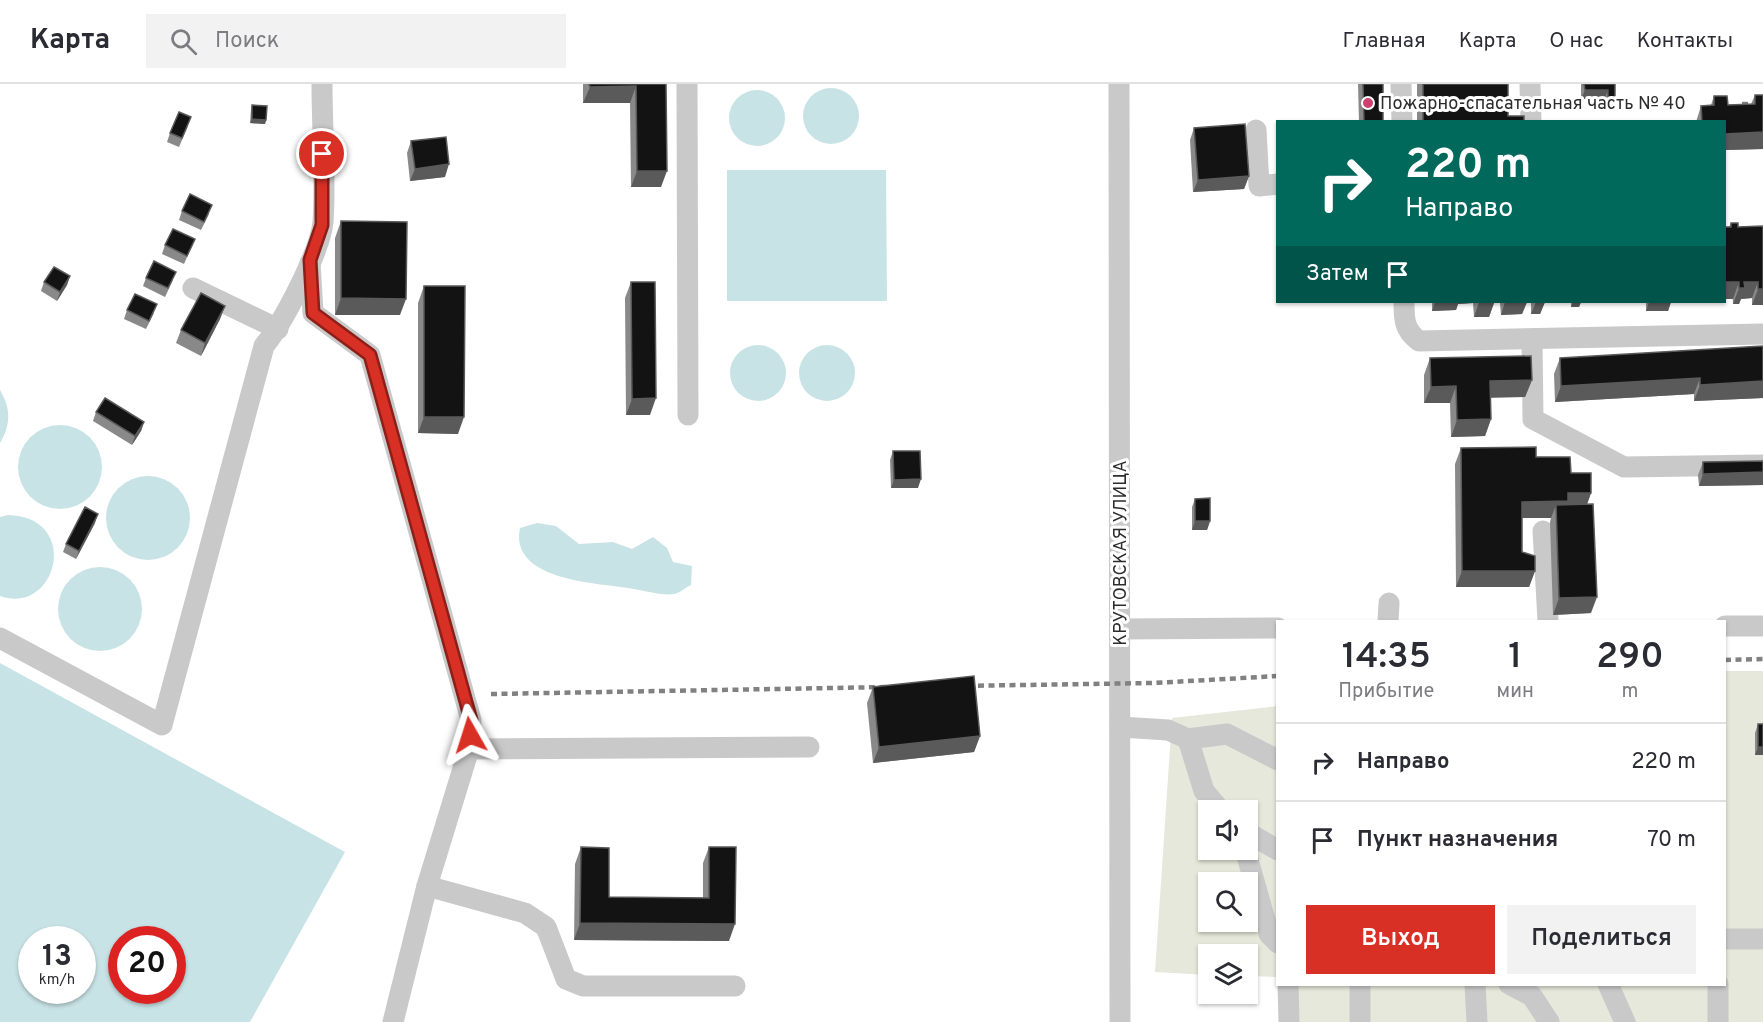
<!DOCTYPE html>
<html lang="ru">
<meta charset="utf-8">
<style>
body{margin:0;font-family:Overpass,sans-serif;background:#f2f2f3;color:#2b2b33;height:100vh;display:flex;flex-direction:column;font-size:22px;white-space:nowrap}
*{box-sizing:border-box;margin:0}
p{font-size:20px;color:#7c7c81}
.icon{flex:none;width:33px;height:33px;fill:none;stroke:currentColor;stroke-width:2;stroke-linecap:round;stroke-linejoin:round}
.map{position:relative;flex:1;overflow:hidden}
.sheet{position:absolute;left:1276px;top:536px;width:450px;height:366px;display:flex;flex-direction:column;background:#fff;border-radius:0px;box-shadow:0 2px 4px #0004}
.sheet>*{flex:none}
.guide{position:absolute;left:1276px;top:36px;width:450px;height:183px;border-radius:0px;box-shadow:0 2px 4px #0004;background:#00695c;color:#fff;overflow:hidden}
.fabs{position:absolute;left:1198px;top:716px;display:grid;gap:12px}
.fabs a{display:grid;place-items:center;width:60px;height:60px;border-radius:0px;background:#fff;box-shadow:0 2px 4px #0004;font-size:30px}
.speed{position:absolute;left:18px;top:842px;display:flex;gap:12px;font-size:30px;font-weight:700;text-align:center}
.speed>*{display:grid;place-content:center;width:78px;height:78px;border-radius:50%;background:#fff;box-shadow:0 2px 4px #0004;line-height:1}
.speed small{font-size:15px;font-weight:400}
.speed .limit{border:9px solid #d22;background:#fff;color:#111}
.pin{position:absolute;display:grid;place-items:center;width:51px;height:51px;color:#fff;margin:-26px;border:3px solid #fff;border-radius:50%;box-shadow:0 2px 6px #0007}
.me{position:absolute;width:66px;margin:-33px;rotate:354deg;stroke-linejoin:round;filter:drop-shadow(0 0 4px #0008)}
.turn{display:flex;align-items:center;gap:21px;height:126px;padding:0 30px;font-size:27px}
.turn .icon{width:78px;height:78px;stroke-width:2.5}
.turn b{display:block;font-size:42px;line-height:51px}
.then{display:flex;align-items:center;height:57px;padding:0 30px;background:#0003;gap:12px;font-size:22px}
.eta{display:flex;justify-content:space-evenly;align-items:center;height:102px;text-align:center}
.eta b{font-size:36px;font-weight:600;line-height:42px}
.primary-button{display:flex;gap:12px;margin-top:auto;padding:12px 30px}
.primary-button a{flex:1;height:69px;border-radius:0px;background:#d93025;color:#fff;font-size:24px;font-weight:600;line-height:69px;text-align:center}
.primary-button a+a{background:#f2f2f3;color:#2b2b33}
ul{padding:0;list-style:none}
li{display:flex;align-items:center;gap:18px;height:78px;padding:0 30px;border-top:2px solid #e1e1e2}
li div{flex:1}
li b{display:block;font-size:22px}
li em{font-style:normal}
header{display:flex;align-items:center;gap:36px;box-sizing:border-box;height:84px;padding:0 30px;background:#fff;border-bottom:2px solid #e1e1e2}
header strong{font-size:28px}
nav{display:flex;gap:33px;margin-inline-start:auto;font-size:21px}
.search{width:420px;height:54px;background:#f2f2f3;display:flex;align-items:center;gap:15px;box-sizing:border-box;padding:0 21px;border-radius:0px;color:#7c7c81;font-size:22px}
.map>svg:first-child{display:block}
.green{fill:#e5e8da;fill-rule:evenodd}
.water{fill:#c8e3e6;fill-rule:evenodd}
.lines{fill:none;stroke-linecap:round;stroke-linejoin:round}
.minor{stroke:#c9c9c9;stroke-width:21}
.rail{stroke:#818181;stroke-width:4.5;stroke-dasharray:6 4.5;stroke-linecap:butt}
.wall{fill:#898989}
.shaded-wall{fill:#5a5a5a}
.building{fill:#131313;stroke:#5a5a5a;stroke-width:1.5}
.route-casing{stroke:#8d1f18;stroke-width:15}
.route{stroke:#d93025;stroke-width:10}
.poi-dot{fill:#d04072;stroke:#fff;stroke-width:2}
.labels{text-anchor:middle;stroke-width:6;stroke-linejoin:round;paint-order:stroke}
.poi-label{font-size:18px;fill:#2c2c2c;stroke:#fff;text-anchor:start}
.street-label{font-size:18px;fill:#2c2c2c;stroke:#fff}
</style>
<header>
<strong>Карта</strong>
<div class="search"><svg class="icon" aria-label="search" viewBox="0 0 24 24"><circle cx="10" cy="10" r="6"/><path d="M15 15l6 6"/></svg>Поиск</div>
<nav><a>Главная</a><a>Карта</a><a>О нас</a><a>Контакты</a></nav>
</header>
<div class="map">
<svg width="1763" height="938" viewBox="0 0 1763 938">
<rect width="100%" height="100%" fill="#fff"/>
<g class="green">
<path d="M1725 587H1763V938H1287L1286 900H1725Z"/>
<path d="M1278 622V893L1248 892V870H1209V891L1155 888 1172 634ZM1209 726H1248V765H1209ZM1209 798H1248V837H1209Z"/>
</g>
<g class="water">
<circle cx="831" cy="32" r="28"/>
<circle cx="757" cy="34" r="28"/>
<path d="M727 86H886L887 217H727Z"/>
<circle cx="758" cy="289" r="28"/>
<circle cx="827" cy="289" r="28"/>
<path d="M0 306C11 325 11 340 0 359Z"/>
<circle cx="60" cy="383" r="42"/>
<circle cx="148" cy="434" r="42"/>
<path d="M8 431C82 433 57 532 0 512V433Z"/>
<path d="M537 439 556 442 579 460 613 458 632 465 653 453 667 464 673 478 692 482 691 501C686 503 680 509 674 510 661 512 642 506 628 504 595 499 509 496 520 444Z"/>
<circle cx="100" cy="525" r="42"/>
<path d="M0 579 345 768 250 938H0ZM32 855H82V906H32ZM122 855H172V906H122Z"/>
</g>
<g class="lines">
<g class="minor">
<path d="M687 0 688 331"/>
<path d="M1119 0 1120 938"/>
<path d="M1401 0 1402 38"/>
<path d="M1530 0 1531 38"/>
<path d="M1256 46 1259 102 1278 100"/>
<path d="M310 179 313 229 370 271 471 636 469 665 427 802 393 938"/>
<path d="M193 204 278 245"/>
<path d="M1404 218C1404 235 1404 246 1419 257L1763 250"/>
<path d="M1532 256 1533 335 1624 383 1763 381"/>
<path d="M1543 447 1548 537"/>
<path d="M1388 537 1389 519"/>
<path d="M1725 542H1763"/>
<path d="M1120 545 1278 544"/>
<path d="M0 554 162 641 264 262C283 239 320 168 323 138 326 93 322 45 322 0"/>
<path d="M1120 643 1168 646 1188 655 1227 650 1278 676"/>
<path d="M1188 655 1204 707 1220 726"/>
<path d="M469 665 809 663"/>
<path d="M1248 749 1278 766"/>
<path d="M1245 765 1269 850 1278 859"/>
<path d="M427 802 525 829 546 843 566 895 583 902H735"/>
<path d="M1725 855H1763"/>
<path d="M1288 900 1289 938"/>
<path d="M1360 900V938"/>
<path d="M1475 900 1477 938"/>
<path d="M1509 900 1532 912 1549 938"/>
<path d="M1608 900 1625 938"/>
<path d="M1718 900V938"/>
</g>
<g class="rail">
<path d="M1742 20H1763"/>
<path d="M1725 576 1763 575"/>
<path d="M957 602 1154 599 1278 592"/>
<path d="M491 610 888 603"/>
</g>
</g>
<g class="wall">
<path d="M583 0H666L661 103H631L630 19H583Z"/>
<path d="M1358 0H1383V38H1359Z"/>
<path d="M1417 0H1508V32L1524 38H1417Z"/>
<path d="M1581 0H1615L1612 23 1605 24V14L1581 15Z"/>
<path d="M1755 11H1763V65L1725 66V38H1696L1701 22 1711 21 1714 12 1728 21 1751 20Z"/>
<path d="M252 21 266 36 265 40 250 39 251 25Z"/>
<path d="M188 42 179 63 167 58 170 49Z"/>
<path d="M1194 44 1249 92 1244 105 1193 108 1190 56Z"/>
<path d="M411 57 445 93 410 97 407 69Z"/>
<path d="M182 127 209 130 201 146 179 136Z"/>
<path d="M341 137 400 231H335V154Z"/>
<path d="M1731 139 1738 143 1763 142V221H1752V214L1741 215 1739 220H1733L1729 143Z"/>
<path d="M195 155 184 180 162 170 165 161Z"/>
<path d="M70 192 67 201 57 217 41 207 44 198Z"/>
<path d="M146 194 173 196 165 213 143 202Z"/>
<path d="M631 198 650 331H626L625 214Z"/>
<path d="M424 202 458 350 418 349V219Z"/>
<path d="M1432 218H1581L1579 223H1571V218H1545L1540 230H1531V218H1527L1522 230 1501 231 1500 219H1494L1489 233H1474L1473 219 1458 220 1456 226 1432 227Z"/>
<path d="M1646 218H1671L1668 227H1646Z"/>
<path d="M225 222 220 235 201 272 176 259 181 246Z"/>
<path d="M127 226 154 229 146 245 124 235Z"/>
<path d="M1763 262V314L1694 317V310L1555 318 1554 290 1560 274Z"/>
<path d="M1430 274 1532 296 1525 313H1491V335L1485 352 1451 353 1450 319H1424V291Z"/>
<path d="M96 328 144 338 141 347 132 361 93 337Z"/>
<path d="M1461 364 1536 373 1571 389 1591 409 1587 420 1591 529 1553 531 1550 438 1551 434H1522V468L1535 487 1529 503H1456L1455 380Z"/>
<path d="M893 367 918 404H891L890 376Z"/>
<path d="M1763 377V401L1699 402 1698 391 1703 378Z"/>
<path d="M1195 415 1210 437 1207 446H1192V423Z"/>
<path d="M95 439 76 475 63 468 66 460Z"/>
<path d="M873 603 980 652 974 668 873 679 867 619Z"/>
<path d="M1758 640 1763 671H1755V649Z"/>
<path d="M581 763 609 813 703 814V779L709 763 729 857 574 856 575 780Z"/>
</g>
<g class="shaded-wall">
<path d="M636 2 630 19H583L590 3Z"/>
<path d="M1585 6H1608L1605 14 1581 15Z"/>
<path d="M1608 15H1615L1612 23 1605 24Z"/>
<path d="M252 35 266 36 265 40 250 39Z"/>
<path d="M1763 48V65L1725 66V50Z"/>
<path d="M449 80 445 93 410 97 415 85Z"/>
<path d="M637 87H667L661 103H631Z"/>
<path d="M1249 92 1244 105 1193 108 1198 96Z"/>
<path d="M70 192 67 201 57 217 60 208Z"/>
<path d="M1725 198H1739L1733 215H1725Z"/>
<path d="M1744 198H1758L1752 214 1741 215 1739 220H1733L1739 204Z"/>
<path d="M1758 205H1763V221H1752Z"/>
<path d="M341 214 406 215 400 231H335Z"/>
<path d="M1435 218H1474L1473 219 1458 220 1456 226 1432 227Z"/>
<path d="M1479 218H1501L1500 219H1494L1489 233H1474Z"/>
<path d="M1505 218H1531H1527L1522 230 1501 231Z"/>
<path d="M1536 218H1571H1545L1540 230H1531Z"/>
<path d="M1573 218H1581L1579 223H1571Z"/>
<path d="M1649 218H1671L1668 227H1646Z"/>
<path d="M225 222 220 235 201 272 205 259Z"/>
<path d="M1700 294 1694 310 1555 318 1561 302Z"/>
<path d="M1532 296 1525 313 1484 314 1490 297Z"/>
<path d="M1763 297V314L1694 317 1700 301Z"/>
<path d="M1456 302 1450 319H1424L1431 303Z"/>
<path d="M656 314 650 331H626L632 315Z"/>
<path d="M424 333H464L458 350 418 349Z"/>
<path d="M1491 335 1485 352 1451 353 1457 336Z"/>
<path d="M144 338 141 347 132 361 135 352Z"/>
<path d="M1763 388V401L1699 402 1703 390Z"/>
<path d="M921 395 918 404H891L894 396Z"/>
<path d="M1568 409H1591L1585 426 1556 421 1551 434H1516L1522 418Z"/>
<path d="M98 430 95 439 76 475 79 467Z"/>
<path d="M1195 437H1210L1207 446H1192Z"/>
<path d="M1462 487H1535L1529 503H1456Z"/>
<path d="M1597 513 1591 529 1553 531 1559 514Z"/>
<path d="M980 652 974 668 873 679 879 663Z"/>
<path d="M1758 663H1763V671H1755Z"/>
<path d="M580 839 735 840 729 857 574 856Z"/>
</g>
<g class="building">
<path d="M589 0H666L667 87H637L636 2 590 3Z"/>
<path d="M1363 0H1383V38H1364Z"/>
<path d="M1423 0H1508V32H1524V38H1423Z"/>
<path d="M1584 0H1615V15H1608V6H1585Z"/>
<path d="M1755 11H1763V48L1725 50V38H1702L1701 22 1714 21V12H1727L1728 21 1755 20Z"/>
<path d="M252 21 267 22 266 36 252 35Z"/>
<path d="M179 28 191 33 182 54 170 49Z"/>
<path d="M1245 40 1249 92 1198 96 1194 44Z"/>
<path d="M446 53 449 80 415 85 411 57Z"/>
<path d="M190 110 212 121 204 138 182 127Z"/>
<path d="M341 137 407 138 406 215 341 214Z"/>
<path d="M1731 139H1738V143L1763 142V205H1758V198H1744L1745 204H1739V198H1725V143H1731Z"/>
<path d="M173 145 195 155 187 172 165 161Z"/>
<path d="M154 177 176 188 168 204 146 194Z"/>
<path d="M54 183 70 192 60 208 44 198Z"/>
<path d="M631 198H655L656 314 632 315Z"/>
<path d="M424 202H465L464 333H424Z"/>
<path d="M201 209 225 222 205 259 181 246Z"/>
<path d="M135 210 157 220 149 237 127 226Z"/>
<path d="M1763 262V297L1700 301V294L1561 302 1560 274Z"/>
<path d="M1531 272 1532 296 1490 297 1491 335 1457 336 1456 302 1431 303 1430 274Z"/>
<path d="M105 314 144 338 135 352 96 328Z"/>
<path d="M1536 363V373H1570L1571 389H1591V409H1568V417L1522 418V468L1535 472V487H1462L1461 364Z"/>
<path d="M893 367H920L921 395 894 396Z"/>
<path d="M1763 377V388L1703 390V378Z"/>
<path d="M1210 414V437H1195V415Z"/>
<path d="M1593 420 1597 513 1559 514 1556 421Z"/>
<path d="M85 423 98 430 79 467 66 460Z"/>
<path d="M974 592 980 652 879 663 873 603Z"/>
<rect x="1758" y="640" width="5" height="23"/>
<path d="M581 763 609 764V813L709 814V763H736L735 840 580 839Z"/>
</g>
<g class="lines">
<g class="route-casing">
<path id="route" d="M322 70V141L310 176 313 229 370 271 471 636 470 651"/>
</g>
<use href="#route" class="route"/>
</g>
<circle class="poi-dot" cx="1368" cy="19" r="6"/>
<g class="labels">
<g class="poi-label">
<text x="1380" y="25">Пожарно-спасательная часть № 40</text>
</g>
<g class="street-label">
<text transform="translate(1120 469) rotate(-90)" y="6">КРУТОВСКАЯ УЛИЦА</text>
</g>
</g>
</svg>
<div class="fabs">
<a><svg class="icon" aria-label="sound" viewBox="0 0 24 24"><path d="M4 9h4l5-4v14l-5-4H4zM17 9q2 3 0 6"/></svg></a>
<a><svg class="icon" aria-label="search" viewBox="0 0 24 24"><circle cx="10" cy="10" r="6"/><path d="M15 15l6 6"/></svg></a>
<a><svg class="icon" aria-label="layers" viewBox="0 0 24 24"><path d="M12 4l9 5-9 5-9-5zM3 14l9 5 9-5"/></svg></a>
</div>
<div class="speed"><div>13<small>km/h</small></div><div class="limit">20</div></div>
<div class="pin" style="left:322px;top:70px;background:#d93025"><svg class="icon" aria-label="arrive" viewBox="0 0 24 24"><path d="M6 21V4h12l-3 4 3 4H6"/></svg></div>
<svg class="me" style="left:470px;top:651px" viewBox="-20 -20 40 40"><path d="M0-17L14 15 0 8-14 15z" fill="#d93025" stroke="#fff" stroke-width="4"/></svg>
<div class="guide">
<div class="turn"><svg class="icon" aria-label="right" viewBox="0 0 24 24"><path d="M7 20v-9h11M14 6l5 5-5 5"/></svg><div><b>220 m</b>Направо</div></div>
<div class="then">Затем<svg class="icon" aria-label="arrive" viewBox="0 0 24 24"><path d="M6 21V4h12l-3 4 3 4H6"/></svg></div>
</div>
<section class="sheet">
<div class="eta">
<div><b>14:35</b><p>Прибытие</p></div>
<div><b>1</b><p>мин</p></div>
<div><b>290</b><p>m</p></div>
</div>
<ul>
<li><svg class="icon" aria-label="right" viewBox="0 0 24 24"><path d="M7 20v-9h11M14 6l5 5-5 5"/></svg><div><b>Направо</b></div><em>220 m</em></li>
<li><svg class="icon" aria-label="arrive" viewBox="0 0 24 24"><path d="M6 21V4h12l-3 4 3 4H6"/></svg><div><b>Пункт назначения</b></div><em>70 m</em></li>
</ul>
<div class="primary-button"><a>Выход</a><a>Поделиться</a></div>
</section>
</div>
